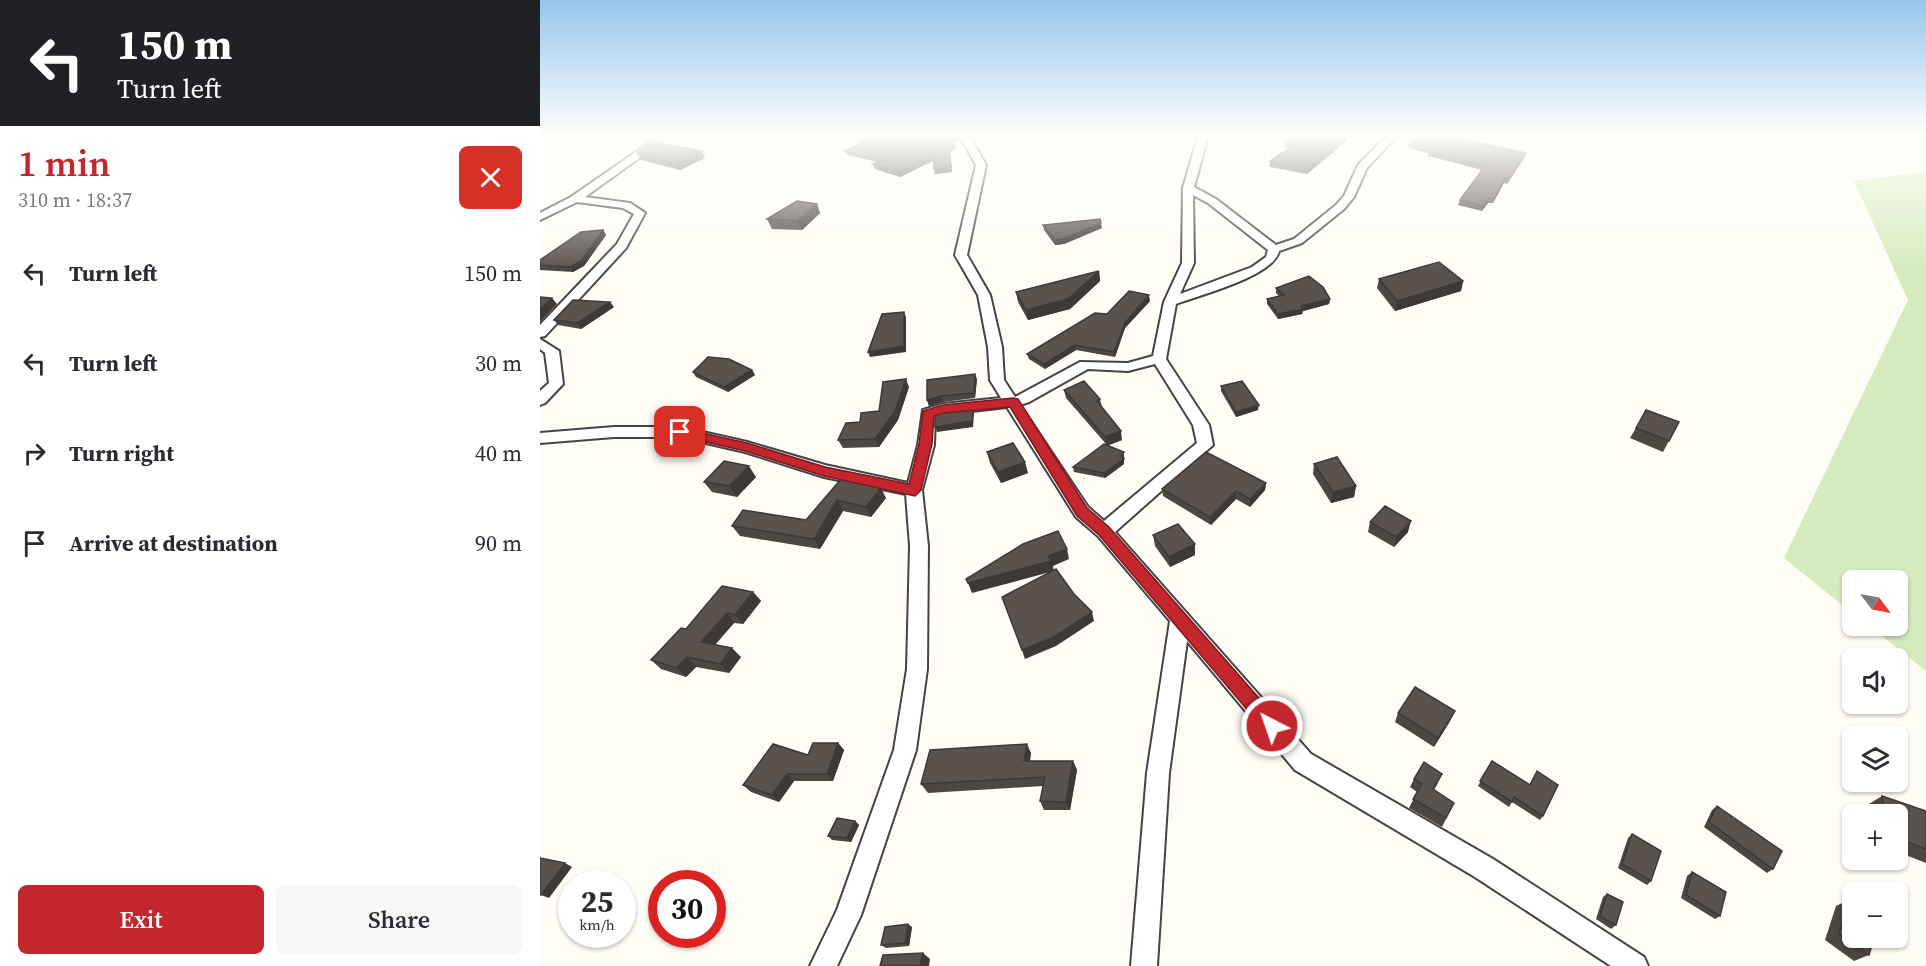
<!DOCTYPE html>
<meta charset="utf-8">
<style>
body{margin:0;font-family:"Source Serif 4",serif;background:#f7f7f7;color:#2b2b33;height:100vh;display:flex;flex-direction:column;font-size:22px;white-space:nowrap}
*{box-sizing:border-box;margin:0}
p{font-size:20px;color:#7c7c81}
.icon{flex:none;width:33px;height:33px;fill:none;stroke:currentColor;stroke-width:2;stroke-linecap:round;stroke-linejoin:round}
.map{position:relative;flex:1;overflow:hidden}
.side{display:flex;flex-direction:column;background:#fff;width:540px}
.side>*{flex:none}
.banner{background:#202124;color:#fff;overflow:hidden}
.needle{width:39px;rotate:122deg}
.tools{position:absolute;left:1302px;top:570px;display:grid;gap:12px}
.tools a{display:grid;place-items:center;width:66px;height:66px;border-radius:9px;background:#fff;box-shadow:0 2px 4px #0004;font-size:30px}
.speed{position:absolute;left:18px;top:870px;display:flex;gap:12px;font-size:30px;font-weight:700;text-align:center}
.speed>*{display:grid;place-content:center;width:78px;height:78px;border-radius:50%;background:#fff;box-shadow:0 2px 4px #0004;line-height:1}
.speed small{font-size:15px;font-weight:400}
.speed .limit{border:9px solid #d22;background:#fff;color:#111}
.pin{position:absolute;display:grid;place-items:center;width:51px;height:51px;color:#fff;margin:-26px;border-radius:12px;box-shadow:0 3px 9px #0006}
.me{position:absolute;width:66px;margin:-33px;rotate:319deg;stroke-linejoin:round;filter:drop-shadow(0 0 4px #0008)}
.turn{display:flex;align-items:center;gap:21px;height:126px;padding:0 18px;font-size:27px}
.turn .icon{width:78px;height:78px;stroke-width:2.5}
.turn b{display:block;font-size:42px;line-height:51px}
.round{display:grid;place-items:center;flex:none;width:63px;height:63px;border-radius:9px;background:#f7f7f7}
.head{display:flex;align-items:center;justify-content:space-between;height:102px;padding:0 18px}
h1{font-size:36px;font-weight:600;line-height:45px;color:#c4262e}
.action{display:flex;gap:12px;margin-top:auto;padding:12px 18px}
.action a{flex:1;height:69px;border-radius:9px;background:#c4262e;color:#fff;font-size:24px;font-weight:600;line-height:69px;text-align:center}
.action a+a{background:#f7f7f7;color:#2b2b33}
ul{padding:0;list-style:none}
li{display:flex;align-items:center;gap:18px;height:90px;padding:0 18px}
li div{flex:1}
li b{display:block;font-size:22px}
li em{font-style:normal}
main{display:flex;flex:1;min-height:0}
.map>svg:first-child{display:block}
.green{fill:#d5ebbd}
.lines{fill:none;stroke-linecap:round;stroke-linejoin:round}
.street-casing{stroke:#444;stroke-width:4}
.street{fill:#fff;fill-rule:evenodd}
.wall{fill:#4d4742}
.shaded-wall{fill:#3f3936}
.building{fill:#5a524d;stroke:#3f3936;stroke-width:1.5}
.route{fill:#c4262e;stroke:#7f191e;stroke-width:1.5}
</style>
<main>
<section class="side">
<div class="banner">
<div class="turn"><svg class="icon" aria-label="left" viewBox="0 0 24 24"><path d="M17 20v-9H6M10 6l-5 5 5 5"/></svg><div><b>150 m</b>Turn left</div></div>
</div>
<div class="head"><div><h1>1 min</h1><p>310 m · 18:37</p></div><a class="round" style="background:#d93025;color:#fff"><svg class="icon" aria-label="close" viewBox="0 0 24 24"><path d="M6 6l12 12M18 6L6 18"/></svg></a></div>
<ul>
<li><svg class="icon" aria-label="left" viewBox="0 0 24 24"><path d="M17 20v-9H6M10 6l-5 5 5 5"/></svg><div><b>Turn left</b></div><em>150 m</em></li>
<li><svg class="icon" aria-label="left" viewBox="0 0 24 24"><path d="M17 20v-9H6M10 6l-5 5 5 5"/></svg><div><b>Turn left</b></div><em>30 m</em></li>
<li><svg class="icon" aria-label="right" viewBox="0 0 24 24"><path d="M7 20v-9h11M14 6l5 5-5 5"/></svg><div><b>Turn right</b></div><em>40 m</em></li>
<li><svg class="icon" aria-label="arrive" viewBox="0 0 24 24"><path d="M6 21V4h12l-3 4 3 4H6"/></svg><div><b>Arrive at destination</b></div><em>90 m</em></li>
</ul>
<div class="action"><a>Exit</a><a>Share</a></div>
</section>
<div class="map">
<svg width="1386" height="966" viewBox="0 0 1386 966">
<rect width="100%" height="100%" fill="#fffdf5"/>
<path class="green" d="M1386 172V671L1329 626H1358V580H1312V613L1244 558 1368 300 1314 181Z"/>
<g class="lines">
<g class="street-casing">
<g id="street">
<path d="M119 136H130L45 197 90 203 105 213 86 248 5 336 0 337V325L77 244 94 214 83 208 37 202 0 220V213L31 197Z"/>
<path d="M420 136H430L446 165 427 255 450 295 462 347 464 380 475 397 540 362 588 363 613 356 624 302 642 263 643 188 658 136H668L654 187 676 199 736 245 754 239 796 205 804 196 818 165 847 136H857L827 168 814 197 804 209 762 243 739 251C734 276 660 295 636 304L626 359 669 425 673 445 575 532 771 754 953 859 1104 957 1108 966H1071L935 877 755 770 647 641 629 773 617 966H591L607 773 630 621 558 536 536 517 467 407 405 414 395 417 394 445 382 490 388 546 387 669 376 750 321 915 297 966H270L297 910 354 750 367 669 370 546 366 494 284 477 205 452 140 437H74L0 443V433L74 427H140L207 442 285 465 368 483 378 445 383 410 403 404 461 398 450 380 448 347 438 295 415 255 436 165ZM653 195 668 203 728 250 726 257 712 267 640 294 654 263ZM615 364 653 425 657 443 564 521 548 507 480 405 489 402 548 369 588 371Z"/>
<path d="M0 339 19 351 23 384 5 403 0 405V391L9 383 5 353 0 349Z"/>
</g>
</g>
<use href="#street" class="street"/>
</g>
<g class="wall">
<path d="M324 136H419L420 140 411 143 415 144 416 149 410 152 412 172 395 174 394 160 360 177 335 169 333 164 338 162 307 155 305 151 319 145 318 142 327 138Z"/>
<path d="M744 136H812L767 174 730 167V161L750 148 745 147V141L750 138Z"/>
<path d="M923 140 984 158 967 184 964 183 953 203H948L942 211 918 205 920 200 942 170 888 156V153L868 148 869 144Z"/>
<path d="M97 153 165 158 140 170 101 160Z"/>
<path d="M277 204 280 213 262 230 232 229 227 219Z"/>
<path d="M503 225 562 228 524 244 515 245 504 230Z"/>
<path d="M63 230 66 235 44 266 33 272 0 270V260Z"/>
<path d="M559 271 560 281 530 309 488 320 478 302 476 292Z"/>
<path d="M839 279 923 281 921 291 855 311 837 288Z"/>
<path d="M736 288 790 299 789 304 763 311 762 314 738 319 727 304V299L739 296 736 293Z"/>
<path d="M610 301 585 328 575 357 536 350 505 369 489 359 487 354 567 314Z"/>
<path d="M74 307 41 329 18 325 14 320Z"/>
<path d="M212 370 215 375 188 392 156 377 153 372Z"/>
<path d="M437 379 435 398 403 402 389 406 387 400Z"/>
<path d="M681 386 718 410 696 417 681 391Z"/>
<path d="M369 387 358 420 339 447 303 448 298 440 320 422 339 411Z"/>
<path d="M524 390 560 399 562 407 582 440 568 445 585 458 584 459V464L565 478 534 472 533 467 566 444 526 398Z"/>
<path d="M1139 422 1123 452 1090 438 1096 428Z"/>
<path d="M447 452 488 473 461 483 450 463Z"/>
<path d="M774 464 816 486 814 497 791 503 773 474Z"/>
<path d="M216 477 197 497 172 492 164 482Z"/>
<path d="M301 479 346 498 331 517 303 511 280 549 200 536 192 526 266 520Z"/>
<path d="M726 483 725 490 710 507 696 499 671 525 623 496 622 489Z"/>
<path d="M830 522 868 532 854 547 828 532Z"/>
<path d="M613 535 655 555 630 567 615 546Z"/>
<path d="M213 592 221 601 203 624 194 623 175 645 201 657 189 673 156 667 146 677 121 669 111 660 146 629Z"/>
<path d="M858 713 910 721 894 747 855 722Z"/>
<path d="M298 743 304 750 293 781H254L239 802 211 792 203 785Z"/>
<path d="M491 753 490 761H533L537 770 530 810H504L500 801 503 786 388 793 381 784Z"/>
<path d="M952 761 989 785 997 771 1003 816 1000 820 972 802 969 807 938 786Z"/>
<path d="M874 779 898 783 894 790 914 803 902 827 869 808 877 792 870 787Z"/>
<path d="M1342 796 1386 811V863L1358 852V814H1330L1329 804Z"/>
<path d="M1177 806 1233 869 1227 873 1164 827 1172 810Z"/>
<path d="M315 821 319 825 311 842 292 840 288 836Z"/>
<path d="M1092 834 1111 881 1107 885 1078 868 1088 838Z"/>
<path d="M1152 872 1180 916 1175 919 1141 898 1147 876Z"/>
<path d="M1067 894 1076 925 1071 929 1056 919 1063 897Z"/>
<path d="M1310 899 1329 955 1314 961 1285 940 1296 906Z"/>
<path d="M372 927 369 946 346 948 341 945Z"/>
</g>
<g class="shaded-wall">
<path d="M419 136 420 140 409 144 408 139Z"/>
<path d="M807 136H812L767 174 768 168Z"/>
<path d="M415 144 416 149 410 152 412 172 395 174 394 169 409 147Z"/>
<path d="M162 151 165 158 140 170 136 163Z"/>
<path d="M986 153 984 158 967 184 968 179Z"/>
<path d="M394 155 395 160 360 177 358 172Z"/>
<path d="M965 178 964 183 953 203 954 199Z"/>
<path d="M949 198 948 203 942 211 943 206Z"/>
<path d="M277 204 280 213 262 230 258 221Z"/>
<path d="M561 223 562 228 524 244 515 245V240Z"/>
<path d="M63 230 66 235 44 266 33 272 30 267Z"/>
<path d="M559 271 560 281 530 309 488 320 486 310Z"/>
<path d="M923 281 921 291 855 311 857 301Z"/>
<path d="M609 295 610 301 585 328 575 357 574 352 585 323Z"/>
<path d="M12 298 17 304 0 322V310Z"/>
<path d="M790 299 789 304 763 311 762 314 738 319V314Z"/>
<path d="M70 302 74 307 41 329 37 323Z"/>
<path d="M364 312 366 317V352L330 357 328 352Z"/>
<path d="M535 345 536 350 505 369 504 364Z"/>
<path d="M212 370 215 375 188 392 184 387Z"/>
<path d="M435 374 437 379 435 398 434 393Z"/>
<path d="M366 379 369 387 358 420 339 447 335 439Z"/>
<path d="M401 396 403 402 389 406 387 400Z"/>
<path d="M719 405 718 410 696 417V412Z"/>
<path d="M433 408 434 413 433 427 397 432 395 427Z"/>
<path d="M581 431 582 440 567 446 565 437Z"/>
<path d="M584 452V464L565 478 564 473Z"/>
<path d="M485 462 488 473 461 483 458 472Z"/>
<path d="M209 466 216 477 197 497 189 486Z"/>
<path d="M726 483 725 490 710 507V499Z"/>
<path d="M816 486 814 497 791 503 793 492Z"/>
<path d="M341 488 346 498 331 517 326 507Z"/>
<path d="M696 491V499L671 525 670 517Z"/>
<path d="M297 500 303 511 280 549 274 539Z"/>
<path d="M871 521 868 532 854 547 856 537Z"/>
<path d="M655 544V555L630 567 629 557Z"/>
<path d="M527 549 529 559 513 566 514 571 432 593 428 583Z"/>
<path d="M213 592 221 601 203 624 195 615Z"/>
<path d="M552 612 554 621 516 646 485 659 482 650Z"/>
<path d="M187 613 194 623 169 651 161 642Z"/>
<path d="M192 648 201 657 189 673 180 664Z"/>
<path d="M147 657 156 667 146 677 137 668Z"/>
<path d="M915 711 910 721 894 747 898 738Z"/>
<path d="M298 743 304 750 293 781 287 774Z"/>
<path d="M487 744 491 753 488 770 484 761Z"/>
<path d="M533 761 537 770 530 810 526 802Z"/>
<path d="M247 774 254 781 239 802 232 795Z"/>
<path d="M315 821 319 825 311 842 307 838Z"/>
<path d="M25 863 32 867 9 898 1 895Z"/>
<path d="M368 924 372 927 369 946 365 943Z"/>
<path d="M383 953 390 959 389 966H380Z"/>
</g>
<g class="building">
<path d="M329 136H417L408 139V142L415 144 409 147 411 167 394 169V155L358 172 333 164 345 159 305 151 322 143 318 142Z"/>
<path d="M752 136H807L768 168 730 161 756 144 745 141Z"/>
<path d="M877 136H923L921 139 986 153 968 179 965 178 954 199 949 198 943 206 920 200 945 166 889 151 891 149 869 144Z"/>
<path d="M112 142 162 151 136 163 97 153Z"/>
<path d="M257 201 277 204 258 221 227 219Z"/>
<path d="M560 219 561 223 523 239 515 240 503 225Z"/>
<path d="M63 230 41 261 30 267 0 265V260L41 232Z"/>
<path d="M899 262 923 281 857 301 839 279Z"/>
<path d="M559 271 528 299 486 310 476 292Z"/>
<path d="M769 276 783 287 790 299 761 306 763 309 738 314 727 299 744 295 736 288Z"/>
<path d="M589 291 609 295 585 323 574 352 535 345 504 364 487 354 555 313 567 314Z"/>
<path d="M0 297 12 298 0 310Z"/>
<path d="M33 300 70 302 37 323 14 320Z"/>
<path d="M364 312V346L328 352 342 314Z"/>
<path d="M168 357 189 359 212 370 184 387 153 372Z"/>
<path d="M435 374 434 393 401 396 387 400V380Z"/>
<path d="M366 379 355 411 335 439 298 440 306 423 320 422 321 413 339 411 343 382Z"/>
<path d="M544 381 560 399 557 401 581 431 565 437 524 390Z"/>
<path d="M702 381 719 405 696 412 681 386Z"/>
<path d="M433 408 432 421 395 427V413Z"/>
<path d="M1106 410 1139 422 1129 441 1096 428Z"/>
<path d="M473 443 485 462 458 472 447 452Z"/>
<path d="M564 444 584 452 581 456 584 459 564 473 533 467Z"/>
<path d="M666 452 726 483 710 499 696 491 670 517 622 489Z"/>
<path d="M797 457 816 486 793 492 774 464Z"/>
<path d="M184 461 209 466 189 486 164 482Z"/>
<path d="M301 479 341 488 326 507 297 500 274 539 192 526 203 510 266 520Z"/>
<path d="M845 506 871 521 856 537 830 522Z"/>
<path d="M638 524 655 544 629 557 613 535Z"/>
<path d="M518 531 527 549 508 556 511 561 428 583 426 579 483 544Z"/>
<path d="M516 569 534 594 552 612 514 637 482 650 462 597Z"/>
<path d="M182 586 213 592 195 615 187 613 161 642 192 648 180 664 147 657 137 668 111 660 141 628 146 629Z"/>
<path d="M875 687 915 711 898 738 858 713Z"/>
<path d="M273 743H298L287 774H247L232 795 203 785 233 744 268 755Z"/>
<path d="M487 744 484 761H533L526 802 500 801 505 777 381 784 390 750Z"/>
<path d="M952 761 990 785 997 771 1018 785 1003 816 974 797 972 802 940 781Z"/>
<path d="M884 762 902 774 893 789 914 803 906 818 873 799 882 784 874 779Z"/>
<path d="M1342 796 1386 811V849L1358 839V814H1345Z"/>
<path d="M1177 806 1242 851 1233 869 1169 822Z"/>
<path d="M297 818 315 821 307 838 288 836Z"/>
<path d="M1092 834 1121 851 1111 881 1082 864Z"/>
<path d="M0 858 25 863 1 895 0 894Z"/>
<path d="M1152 872 1186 892 1180 916 1146 895Z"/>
<path d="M1067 894 1083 902 1076 925 1060 916Z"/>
<path d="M1310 899 1312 901V938H1334L1329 955 1299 934Z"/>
<path d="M368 924 365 943 341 945 345 927Z"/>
<path d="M383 953 380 966H340L343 955Z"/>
</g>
<linearGradient id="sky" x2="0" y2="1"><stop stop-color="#95c6ee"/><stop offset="0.5" stop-color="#fffefa"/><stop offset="1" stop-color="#fffefa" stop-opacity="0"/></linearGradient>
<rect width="1386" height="271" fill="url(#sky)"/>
<path class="route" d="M473 398 478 399 547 508 569 527 739 721 741 726 739 732 732 735 726 732 559 535 537 516 470 407 404 413 394 416 392 444 381 490 375 496 284 476 205 451 135 435 133 432 140 428 207 443 285 467 369 484 379 444 383 411 403 405Z"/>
</svg>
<div class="tools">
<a><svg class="needle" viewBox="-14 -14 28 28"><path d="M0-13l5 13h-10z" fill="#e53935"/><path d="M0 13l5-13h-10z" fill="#7c7c81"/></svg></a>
<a><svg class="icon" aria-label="sound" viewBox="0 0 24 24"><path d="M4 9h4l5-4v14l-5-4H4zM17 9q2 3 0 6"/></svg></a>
<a><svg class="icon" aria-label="layers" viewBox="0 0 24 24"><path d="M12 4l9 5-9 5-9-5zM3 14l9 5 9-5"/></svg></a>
<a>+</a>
<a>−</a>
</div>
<div class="speed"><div>25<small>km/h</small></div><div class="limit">30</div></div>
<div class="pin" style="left:140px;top:432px;background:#d93025"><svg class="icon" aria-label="arrive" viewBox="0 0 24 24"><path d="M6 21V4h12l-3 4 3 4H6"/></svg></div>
<svg class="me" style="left:732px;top:726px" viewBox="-20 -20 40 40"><circle r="17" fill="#c4262e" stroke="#fff" stroke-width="3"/><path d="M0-11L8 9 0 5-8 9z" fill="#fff"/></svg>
</div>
</main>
